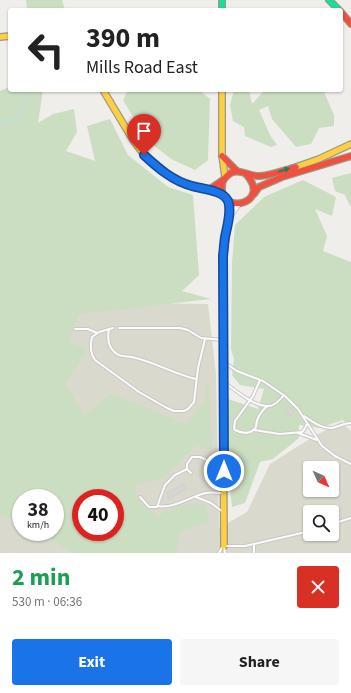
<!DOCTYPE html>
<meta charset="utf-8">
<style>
body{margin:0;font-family:"Source Sans 3",sans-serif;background:#f6f6f6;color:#222;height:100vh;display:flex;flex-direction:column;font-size:15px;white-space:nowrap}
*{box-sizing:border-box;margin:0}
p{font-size:13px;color:#767676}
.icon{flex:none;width:22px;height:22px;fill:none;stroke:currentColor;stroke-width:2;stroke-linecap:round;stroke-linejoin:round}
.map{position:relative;height:553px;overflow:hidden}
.panel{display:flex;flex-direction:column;background:#fff;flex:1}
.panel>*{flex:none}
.top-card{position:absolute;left:8px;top:8px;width:335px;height:84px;border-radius:4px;box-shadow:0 1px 3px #0004;background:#fff;color:#222;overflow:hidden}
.needle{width:26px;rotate:135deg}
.fabs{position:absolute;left:303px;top:461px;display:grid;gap:8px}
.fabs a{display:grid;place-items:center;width:36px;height:36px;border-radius:4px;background:#fff;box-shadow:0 1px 3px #0004;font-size:20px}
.speed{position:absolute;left:12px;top:489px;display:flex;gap:8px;font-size:20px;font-weight:700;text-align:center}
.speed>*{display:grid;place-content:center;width:52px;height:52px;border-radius:50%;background:#fff;box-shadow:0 1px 3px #0004;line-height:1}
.speed small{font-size:10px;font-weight:400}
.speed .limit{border:6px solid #d22;background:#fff;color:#111}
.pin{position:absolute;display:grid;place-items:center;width:34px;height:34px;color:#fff;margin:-41px -17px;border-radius:50% 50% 50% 0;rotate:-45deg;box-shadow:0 0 4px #0007}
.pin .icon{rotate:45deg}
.me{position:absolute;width:44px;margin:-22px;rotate:0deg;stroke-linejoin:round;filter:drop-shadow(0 0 3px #0008)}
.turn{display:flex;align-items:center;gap:14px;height:84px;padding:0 12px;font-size:18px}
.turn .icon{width:52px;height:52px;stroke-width:2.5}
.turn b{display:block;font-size:28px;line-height:34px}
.round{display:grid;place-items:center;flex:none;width:42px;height:42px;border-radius:4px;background:#f6f6f6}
.headline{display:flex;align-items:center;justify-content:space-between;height:68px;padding:0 12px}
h1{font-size:24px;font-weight:700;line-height:30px;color:#1e9e55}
.action{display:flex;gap:8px;margin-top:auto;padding:8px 12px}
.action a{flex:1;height:46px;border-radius:4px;background:#1a73e8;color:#fff;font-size:16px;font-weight:700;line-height:46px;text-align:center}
.action a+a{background:#f6f6f6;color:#222}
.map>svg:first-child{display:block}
.construction{fill:#d9d9cd;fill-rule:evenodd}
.forest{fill:#cbdec1;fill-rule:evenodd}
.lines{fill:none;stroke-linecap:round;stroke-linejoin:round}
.stream{stroke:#bfdbe3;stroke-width:1.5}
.building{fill:#d7d4d2;stroke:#d3d0cc}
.lane-casing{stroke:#c9c8c7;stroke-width:4}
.street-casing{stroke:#c9c8c7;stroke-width:6}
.fast-casing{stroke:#999a82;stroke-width:8}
.slow-casing{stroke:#999a82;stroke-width:8}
.jam-casing{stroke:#999a82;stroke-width:8}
.lane{stroke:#fdfcfc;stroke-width:2}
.street{stroke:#fdfcfc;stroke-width:4}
.fast{stroke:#16e098;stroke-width:5.5}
.slow{stroke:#ffcf43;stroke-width:5.5}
.jam{stroke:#f24e42;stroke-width:5.5}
.oneway{fill:#1c815d}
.route-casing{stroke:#114b97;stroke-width:10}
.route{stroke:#1a73e8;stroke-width:7}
</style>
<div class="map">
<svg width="351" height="553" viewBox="0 0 351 553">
<rect width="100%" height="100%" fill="#f0eeeb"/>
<path class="construction" d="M80 302 208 304 216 374 219 528 247 512 270 464 311 438 341 422 351 431V553H0V471ZM310 468H332V490H310ZM21 498H55V532H21ZM81 498H115V532H81ZM310 512H332V534H310Z"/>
<g class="forest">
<path d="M26 0H62L65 10H27Z"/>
<path d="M10 84V90H43L38 123 53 114 74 109 77 132 66 151 95 161 87 126 110 119 128 155 168 187 193 195 199 275 182 291 211 299 78 314 69 341 86 350 65 384 84 415 112 394 186 424 204 401 208 377 212 450 197 445 164 478 135 484 137 498 157 516 180 505 205 504 209 522 179 532 176 553H69L67 549 40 532H55V498H21V523L0 515V91L9 87ZM81 498H115V532H81Z"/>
<path d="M128 90H199L210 99 208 160 195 170 171 159 147 140 123 100Z"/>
<path d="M234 90H249L252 104 263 92V90H323L334 115V126L319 128 311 144 296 147 272 119 268 106 259 110 270 135 277 145 271 147 245 136 244 127 233 121 230 105Z"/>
<path d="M351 173V208L345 195 335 191 332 178Z"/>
<path d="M303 180 336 197 332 216 315 209 327 236 323 251 351 262V426L343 420 319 428 299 425V438L273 459 260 462 245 503 232 507 230 488 228 399 258 409 264 389 240 385 232 375 234 359 231 349 232 263 235 225 264 197Z"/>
</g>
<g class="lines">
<path class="stream" d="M0 124 17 118 30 90"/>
</g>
<g class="building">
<path d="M288 406 294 412 290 416 284 411Z"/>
<path d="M183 484 187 488 169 499 167 493Z"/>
</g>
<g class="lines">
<g class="lane-casing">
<g id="lane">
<path d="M113 328 99 332 92 337C90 345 90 353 95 360L139 392 167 408 174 411H184L188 409 194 402 198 368 205 339"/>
<path d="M119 328H180L188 330 201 338 223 340"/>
<path d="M75 329H88L97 333"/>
<path d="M109 329C107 339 108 348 117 354 121 357 127 356 132 357 155 362 174 374 196 379"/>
<path d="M225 363 237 371 263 381 285 396 298 409 322 446 335 456 351 464"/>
<path d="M260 380 253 396 235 421 234 428 235 430C243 434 251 434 256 427 256 418 261 412 267 406"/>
<path d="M225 383C235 390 256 408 269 406 275 406 280 400 284 395"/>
<path d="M304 416C312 421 322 429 332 428 338 427 344 423 351 423"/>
<path d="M254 430 280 434 302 432 304 430 307 424"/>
<path d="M298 433 317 440"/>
<path d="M191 473 187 469V464L192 457H200L211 462 223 461"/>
<path d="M140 497 149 507H157L165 485 175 475 187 469"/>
<path d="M196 497 211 503 223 512"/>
<path d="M158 506C174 509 191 496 206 493 211 492 217 493 222 493"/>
<path d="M332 524 351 518"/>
<path d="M254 544V553"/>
<path d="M225 546H245L310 531"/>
<path d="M224 547 225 553"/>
<path d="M219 553 223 546"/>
</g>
</g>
<g class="street-casing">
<path id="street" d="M229 218 239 204"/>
</g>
<g class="fast-casing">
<g id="fast">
<path d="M222 0V10"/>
<path d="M329 0 339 10"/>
<path d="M223 386V256L229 218 228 201"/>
</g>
</g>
<g class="slow-casing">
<g id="slow">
<path d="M0 37 10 36"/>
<path d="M103 90 133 140 144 155 173 179 191 186 210 189 224 196"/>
<path d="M222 90V155L225 177"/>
<path d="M296 167 319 159 351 144"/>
<path d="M223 386 224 546"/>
</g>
</g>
<g class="jam-casing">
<g id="jam">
<path d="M341 12 351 24"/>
<path d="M222 156 237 171"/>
<path d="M246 174C273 204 219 216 222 186 222 181 224 178 228 175 237 166 249 177 260 176 272 175 285 170 296 167"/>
<path d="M210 189 223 180"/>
<path d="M254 194 259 187 282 177 351 156"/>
</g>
</g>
<use href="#lane" class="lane"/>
<use href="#street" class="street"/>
<use href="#fast" class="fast"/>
<use href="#slow" class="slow"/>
<use href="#jam" class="jam"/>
</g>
<defs><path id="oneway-solid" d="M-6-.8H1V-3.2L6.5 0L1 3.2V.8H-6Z"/></defs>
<use class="oneway" href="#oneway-solid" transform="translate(284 170) rotate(-17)"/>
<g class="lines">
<g class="route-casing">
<path id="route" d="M144 155C158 168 173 181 192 186 202 189 223 190 228 201 232 210 227 227 225 237 224 243 224 249 223 256L224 471"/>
</g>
<use href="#route" class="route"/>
</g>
</svg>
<div class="fabs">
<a><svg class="needle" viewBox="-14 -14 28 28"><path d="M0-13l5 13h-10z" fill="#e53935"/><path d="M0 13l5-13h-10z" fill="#767676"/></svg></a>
<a><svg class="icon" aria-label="search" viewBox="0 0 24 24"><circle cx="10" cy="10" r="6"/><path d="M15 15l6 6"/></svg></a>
</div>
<div class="speed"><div>38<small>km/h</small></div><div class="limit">40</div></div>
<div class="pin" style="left:144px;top:155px;background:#d93025"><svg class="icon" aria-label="arrive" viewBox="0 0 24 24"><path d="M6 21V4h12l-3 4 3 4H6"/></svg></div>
<svg class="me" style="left:224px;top:471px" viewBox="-20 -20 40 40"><circle r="17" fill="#1a73e8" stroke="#fff" stroke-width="3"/><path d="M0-11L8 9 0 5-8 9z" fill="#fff"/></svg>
<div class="top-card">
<div class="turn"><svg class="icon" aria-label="left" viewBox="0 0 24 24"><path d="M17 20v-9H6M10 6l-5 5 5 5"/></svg><div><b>390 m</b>Mills Road East</div></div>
</div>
</div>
<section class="panel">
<div class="headline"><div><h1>2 min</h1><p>530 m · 06:36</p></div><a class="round" style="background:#d93025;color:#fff"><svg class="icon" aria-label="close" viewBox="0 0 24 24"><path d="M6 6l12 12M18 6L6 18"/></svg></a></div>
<div class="action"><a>Exit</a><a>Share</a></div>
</section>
